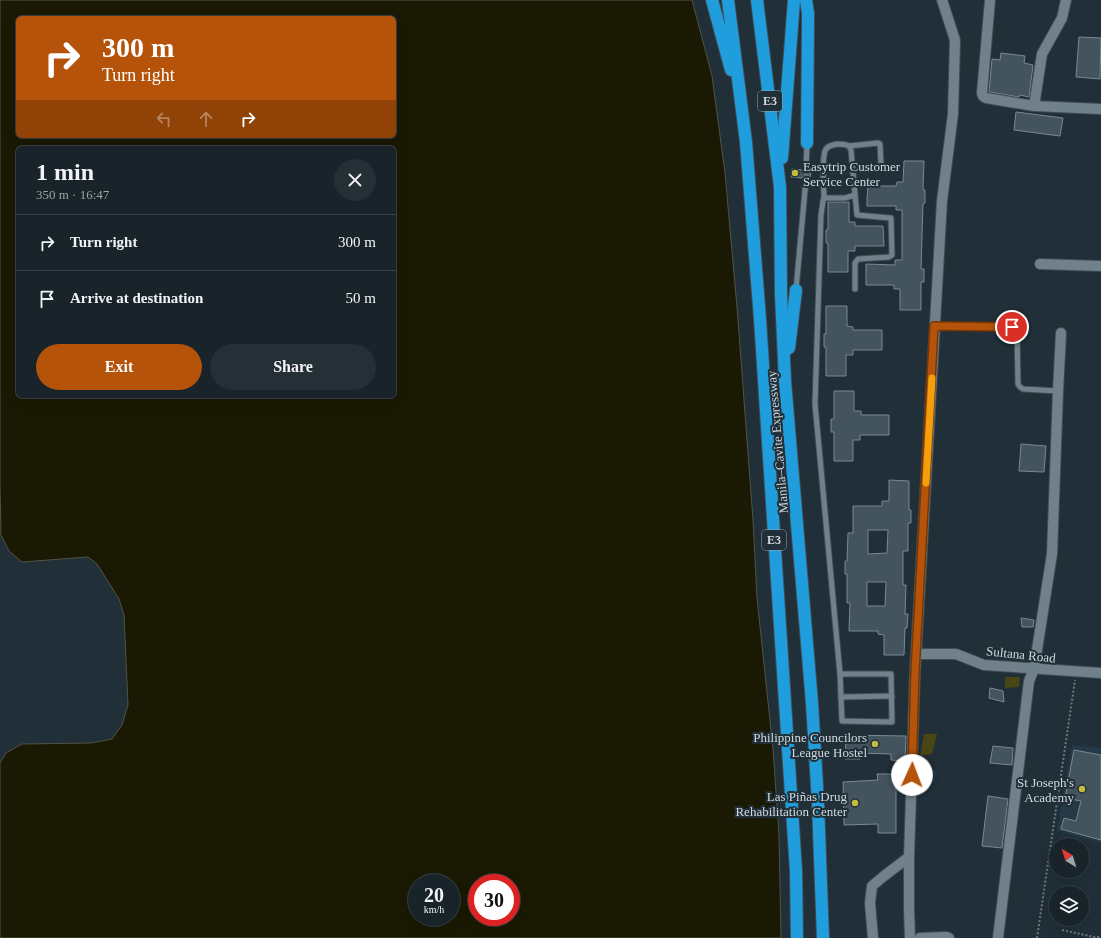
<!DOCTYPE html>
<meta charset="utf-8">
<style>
body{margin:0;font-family:Georgia,serif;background:#252f36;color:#f1f3f6;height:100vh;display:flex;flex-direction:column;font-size:15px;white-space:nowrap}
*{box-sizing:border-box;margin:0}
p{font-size:13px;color:#9fa4a8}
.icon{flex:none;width:22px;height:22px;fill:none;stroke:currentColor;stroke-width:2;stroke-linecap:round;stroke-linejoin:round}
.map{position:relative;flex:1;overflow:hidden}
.drawer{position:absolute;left:16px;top:146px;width:380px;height:252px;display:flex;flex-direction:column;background:#18232a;border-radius:6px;box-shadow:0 4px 16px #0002,0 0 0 1px #364047}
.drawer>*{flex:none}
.guide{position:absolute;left:16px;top:16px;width:380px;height:122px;border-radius:6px;box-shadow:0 4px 16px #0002,0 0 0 1px #364047;background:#b45309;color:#fff;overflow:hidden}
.needle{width:26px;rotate:322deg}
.controls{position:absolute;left:1049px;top:838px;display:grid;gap:8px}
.controls a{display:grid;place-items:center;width:40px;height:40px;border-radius:50%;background:#18232a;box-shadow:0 4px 16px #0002,0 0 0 1px #364047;font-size:20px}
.speed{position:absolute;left:408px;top:874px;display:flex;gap:8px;font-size:20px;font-weight:700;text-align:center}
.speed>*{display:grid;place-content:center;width:52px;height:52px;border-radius:50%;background:#18232a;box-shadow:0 4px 16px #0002,0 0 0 1px #364047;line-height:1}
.speed small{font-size:10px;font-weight:400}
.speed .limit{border:6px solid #d22;background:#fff;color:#111}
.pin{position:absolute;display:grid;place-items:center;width:34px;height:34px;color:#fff;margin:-17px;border:2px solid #fff;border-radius:50%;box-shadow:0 1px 4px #0007}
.me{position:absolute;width:44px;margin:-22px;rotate:2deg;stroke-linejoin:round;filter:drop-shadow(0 0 3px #0008)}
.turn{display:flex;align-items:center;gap:14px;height:84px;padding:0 20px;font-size:18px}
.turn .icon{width:52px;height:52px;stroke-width:2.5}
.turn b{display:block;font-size:28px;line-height:34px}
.lanes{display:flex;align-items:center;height:38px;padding:0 20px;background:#0003;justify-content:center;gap:20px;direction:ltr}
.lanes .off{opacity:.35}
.round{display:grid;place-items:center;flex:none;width:42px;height:42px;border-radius:21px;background:#252f36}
.summary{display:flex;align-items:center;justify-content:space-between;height:68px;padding:0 20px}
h1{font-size:24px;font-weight:700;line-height:30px}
.primary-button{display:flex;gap:8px;margin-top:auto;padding:8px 20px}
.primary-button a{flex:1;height:46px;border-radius:24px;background:#b45309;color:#fff;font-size:16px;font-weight:700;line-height:46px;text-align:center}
.primary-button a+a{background:#252f36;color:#f1f3f6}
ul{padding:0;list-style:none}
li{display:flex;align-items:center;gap:12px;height:56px;padding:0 20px;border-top:1px solid #364047}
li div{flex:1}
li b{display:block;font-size:15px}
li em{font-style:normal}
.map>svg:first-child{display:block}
.built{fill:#253946}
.green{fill:#494615}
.water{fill:#1a1903;stroke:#515345;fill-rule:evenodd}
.building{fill:#44545e;stroke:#798994;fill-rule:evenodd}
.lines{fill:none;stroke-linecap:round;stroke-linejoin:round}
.service-casing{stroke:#414d55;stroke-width:7}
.minor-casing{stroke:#414d55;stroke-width:12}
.motorway-casing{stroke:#414d55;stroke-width:14}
.path{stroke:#6d7981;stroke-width:2;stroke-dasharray:2 2;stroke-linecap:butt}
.service{stroke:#70818c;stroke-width:5}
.minor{stroke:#70818c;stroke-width:10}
.motorway{stroke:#1f9ddc;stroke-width:12}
.route-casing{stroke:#753606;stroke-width:10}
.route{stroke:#b45309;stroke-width:7}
.slow{stroke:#f59e0b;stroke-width:7}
.poi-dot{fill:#c4bc3e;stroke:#202f38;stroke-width:1.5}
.labels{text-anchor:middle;stroke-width:4;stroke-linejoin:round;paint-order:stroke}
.shield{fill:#202f38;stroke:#9ca6ad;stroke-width:1}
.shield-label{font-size:12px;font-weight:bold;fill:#d1d9df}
.poi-label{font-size:13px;fill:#d1d9df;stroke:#202f38;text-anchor:end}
.street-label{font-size:13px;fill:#d1d9df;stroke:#202f38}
</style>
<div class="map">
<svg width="1101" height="938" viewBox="0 0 1101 938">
<rect width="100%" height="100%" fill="#202f38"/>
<g class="built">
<path d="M1072 745 1101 748V843L1057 831Z"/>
<path d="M922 769 937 770 935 783 921 781Z"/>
</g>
<g class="green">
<path d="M1005 677H1020L1019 687 1005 688Z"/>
<path d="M924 734H937L932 754 920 756Z"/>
</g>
<path class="water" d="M0 0H692L712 76 725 173 737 307 753 520 757 598 773 749 779 835 781 938H0V763L6 753 22 744 91 743 112 739 122 725 128 705 124 615 119 599 97 564 88 557 22 562 9 551 1 535 0 485ZM18 18H394V136H18ZM18 148H394V396H18ZM417 883H451V917H417ZM477 883H511V917H477Z"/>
<g class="building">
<path d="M1079 37 1101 38 1100 79 1076 77Z"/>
<path d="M1001 53 1025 56 1024 63 1033 65 1029 97 1020 95 1019 97 989 92 992 59 1000 60Z"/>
<path d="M1016 112 1063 118 1060 136 1014 130Z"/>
<path d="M904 161H924L923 190H925V203L923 204 921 269H924V282H921V310H900V289H894V285H866V264L895 265V260H902V210H896V206H867V198L868 186H896L897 182H903Z"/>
<path d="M792 169 802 170 803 173 805 175 808 174 811 172 810 178 809 176 806 175 804 176 802 178 791 177Z"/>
<path d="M828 202H849V222H855V226H883L884 246H855V251H848V272H828V243H826V230L828 229Z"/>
<path d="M826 306H847V326L853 327V330H882V350H853V355H846V376H826V347H824V334H826Z"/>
<path d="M834 391H854V411H861V415H889V435H860V440H853V461H834V432H831V419H834Z"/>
<path d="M1021 444 1046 446 1044 472 1019 471Z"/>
<path d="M889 480 909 481V510H911V523H908V551H903V585H906L905 614H908L907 628H905L904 655H884V635L878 634V631H849L850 603H847V574H845V561H847L848 533H853V506H882V501H889ZM868 530H888L887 553 868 554ZM867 582H886L885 606H867Z"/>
<path d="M1021 618 1034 620 1033 627H1022Z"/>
<path d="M990 688 1003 691 1004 702 989 698Z"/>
<path d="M846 735 906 736 905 761 891 760V754L860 753V759H845Z"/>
<path d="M993 746 1013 748 1012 765 990 763Z"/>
<path d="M1074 750 1101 755V840L1061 829 1064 818 1076 821 1081 801 1065 798Z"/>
<path d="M877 774H896V833H878V824L844 825 843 782 878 780Z"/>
<path d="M988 796 1008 799 1002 848 982 846Z"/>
</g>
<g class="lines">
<g class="service-casing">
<g id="service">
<path d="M849 146 851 150 855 195"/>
<path d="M806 171 807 143"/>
<path d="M824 198H845L855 195 857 215 890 218H891L892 255 889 257 858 259 855 263V289"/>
<path d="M796 290 806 179"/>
<path d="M934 326 1013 327 1016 329 1017 332 1018 384 1020 387 1023 389 1058 391"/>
<path d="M840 674H891L892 722 842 721 840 674 815 404 821 215 823 201 824 198C824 188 821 156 826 149 829 145 833 145 837 144 842 144 845 144 849 146L878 143 880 144 881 165"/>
<path d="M841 697 892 696"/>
</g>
</g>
<g class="minor-casing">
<g id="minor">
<path d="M990 0 982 93 983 96 986 98 1034 106 1042 54 1062 18 1066 0"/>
<path d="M1034 106 1101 109"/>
<path d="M1040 264 1101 266"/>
<path d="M916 654H956L984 665 1101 673"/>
<path d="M909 857V910L910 938"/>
<path d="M873 938 870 903 872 886 884 876 909 857 915 672 942 201 953 114 955 40 942 0"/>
<path d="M920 938 946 937 949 938"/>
<path d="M998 938 1029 681 1034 669 1052 554 1058 391 1061 333"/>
</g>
</g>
<g class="motorway-casing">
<g id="motorway">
<path d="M712 0 731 70"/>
<path d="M728 0 746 142 760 319 796 871 797 938"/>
<path d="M757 0 780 187 781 295 785 381 812 703 818 803 823 938"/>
<path d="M806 0 808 13V26L807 143"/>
<path d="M782 158 794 0"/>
<path d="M789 348 796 290"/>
</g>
</g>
<g class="path">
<path d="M1062 930 1094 937H1101"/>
<path d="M1037 938 1075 680"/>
</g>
<use href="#service" class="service"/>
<use href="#minor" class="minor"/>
<use href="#motorway" class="motorway"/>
</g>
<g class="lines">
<g class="route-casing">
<path id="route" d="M912 775 915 672 934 326 1012 327"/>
</g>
<use href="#route" class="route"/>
<path class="slow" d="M926 483 932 378"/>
</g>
<g class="poi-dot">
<circle cx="795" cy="173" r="4"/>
<circle cx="875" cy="744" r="4"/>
<circle cx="1082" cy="789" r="4"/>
<circle cx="855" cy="803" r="4"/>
</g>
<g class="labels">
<g class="shield">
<rect x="758" y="91" width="24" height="20" rx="3"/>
<rect x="762" y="530" width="24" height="20" rx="3"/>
</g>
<g class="shield-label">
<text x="770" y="105">E3</text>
<text x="774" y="544">E3</text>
</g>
<g class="poi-label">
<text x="803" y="171" text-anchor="start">Easytrip Customer<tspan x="803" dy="15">Service Center</tspan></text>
<text x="867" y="742">Philippine Councilors<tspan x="867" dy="15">League Hostel</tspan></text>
<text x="1074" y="787">St Joseph's<tspan x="1074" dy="15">Academy</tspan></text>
<text x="847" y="801">Las Piñas Drug<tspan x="847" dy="15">Rehabilitation Center</tspan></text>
</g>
<g class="street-label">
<text transform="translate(777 442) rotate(-95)" y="5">Manila–Cavite Expressway</text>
<text transform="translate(1021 654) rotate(6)" y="5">Sultana Road</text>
</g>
</g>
</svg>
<div class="controls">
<a><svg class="needle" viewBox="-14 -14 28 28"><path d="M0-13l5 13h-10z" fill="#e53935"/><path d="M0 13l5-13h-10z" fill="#9fa4a8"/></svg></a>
<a><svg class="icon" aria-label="layers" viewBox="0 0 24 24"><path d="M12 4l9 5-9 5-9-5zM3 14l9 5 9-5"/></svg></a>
</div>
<div class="speed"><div>20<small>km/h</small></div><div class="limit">30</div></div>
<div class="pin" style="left:1012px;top:327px;background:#d93025"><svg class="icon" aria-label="arrive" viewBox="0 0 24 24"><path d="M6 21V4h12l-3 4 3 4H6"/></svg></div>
<svg class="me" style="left:912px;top:775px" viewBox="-20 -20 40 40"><circle r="19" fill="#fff"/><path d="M0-13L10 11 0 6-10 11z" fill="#b45309"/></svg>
<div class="guide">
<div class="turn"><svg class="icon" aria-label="right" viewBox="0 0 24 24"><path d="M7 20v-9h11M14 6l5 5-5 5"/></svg><div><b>300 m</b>Turn right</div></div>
<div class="lanes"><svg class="icon off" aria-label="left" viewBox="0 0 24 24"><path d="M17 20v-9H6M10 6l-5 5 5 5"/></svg><svg class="icon off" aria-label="ahead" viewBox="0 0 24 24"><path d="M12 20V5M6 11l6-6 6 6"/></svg><svg class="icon" aria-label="right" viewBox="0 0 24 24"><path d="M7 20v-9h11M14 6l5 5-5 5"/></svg></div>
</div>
<section class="drawer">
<div class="summary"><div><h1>1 min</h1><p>350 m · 16:47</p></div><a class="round"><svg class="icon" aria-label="close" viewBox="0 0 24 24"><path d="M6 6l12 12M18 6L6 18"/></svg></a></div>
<ul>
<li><svg class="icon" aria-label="right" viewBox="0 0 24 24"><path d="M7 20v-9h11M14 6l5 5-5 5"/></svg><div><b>Turn right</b></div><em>300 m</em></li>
<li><svg class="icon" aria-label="arrive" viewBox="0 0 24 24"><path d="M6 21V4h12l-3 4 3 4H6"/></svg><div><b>Arrive at destination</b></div><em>50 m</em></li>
</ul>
<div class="primary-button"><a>Exit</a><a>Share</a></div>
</section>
</div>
